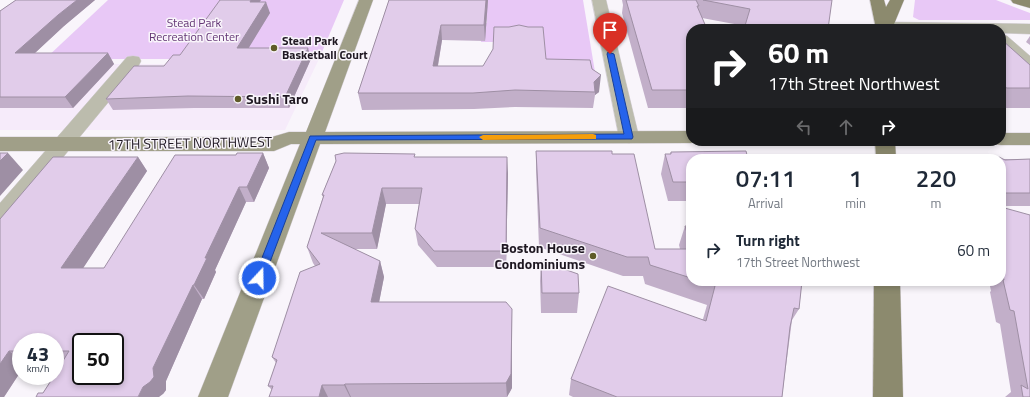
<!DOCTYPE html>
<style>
body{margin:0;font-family:"Titillium Web",sans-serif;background:#f2f2f3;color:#1f2937;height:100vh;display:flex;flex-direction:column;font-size:15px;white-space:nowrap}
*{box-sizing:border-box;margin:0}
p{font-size:13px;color:#747a83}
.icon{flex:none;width:22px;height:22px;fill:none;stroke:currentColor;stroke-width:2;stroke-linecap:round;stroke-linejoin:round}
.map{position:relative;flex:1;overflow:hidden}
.side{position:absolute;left:686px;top:154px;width:320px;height:132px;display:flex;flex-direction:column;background:#fff;border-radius:16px;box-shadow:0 2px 6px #0003}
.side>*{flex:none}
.hud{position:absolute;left:686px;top:24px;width:320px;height:122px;border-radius:16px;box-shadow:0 2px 6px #0003;background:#202124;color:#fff;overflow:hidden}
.speed{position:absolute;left:12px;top:333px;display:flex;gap:8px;font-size:20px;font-weight:700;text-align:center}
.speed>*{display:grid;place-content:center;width:52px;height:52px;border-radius:50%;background:#fff;box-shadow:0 2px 6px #0003;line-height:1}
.speed small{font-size:10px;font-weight:400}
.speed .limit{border:2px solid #111;border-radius:6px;background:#fff;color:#111}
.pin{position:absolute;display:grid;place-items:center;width:34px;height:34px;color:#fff;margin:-41px -17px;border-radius:50% 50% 50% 0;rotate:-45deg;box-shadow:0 0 4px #0007}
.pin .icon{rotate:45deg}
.me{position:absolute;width:44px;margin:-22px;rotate:21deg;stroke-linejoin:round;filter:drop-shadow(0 0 3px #0008)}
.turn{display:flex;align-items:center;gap:14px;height:84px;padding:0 16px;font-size:18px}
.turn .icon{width:52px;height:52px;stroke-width:2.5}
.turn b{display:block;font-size:28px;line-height:34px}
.lanes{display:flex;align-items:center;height:38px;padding:0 16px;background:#0003;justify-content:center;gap:20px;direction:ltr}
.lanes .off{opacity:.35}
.eta{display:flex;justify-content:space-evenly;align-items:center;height:68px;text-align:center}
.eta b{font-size:24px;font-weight:600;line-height:28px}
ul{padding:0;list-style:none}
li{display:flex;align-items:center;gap:12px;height:56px;padding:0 16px}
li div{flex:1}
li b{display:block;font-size:15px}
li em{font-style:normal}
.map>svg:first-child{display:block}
.built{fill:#f6ebfa}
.green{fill:#e8c8f6}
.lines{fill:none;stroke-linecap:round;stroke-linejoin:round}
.minor-casing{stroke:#d6d1d8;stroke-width:1}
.secondary-casing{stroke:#d6d1d8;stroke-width:1}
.primary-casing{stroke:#d6d1d8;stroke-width:1}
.minor{fill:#bcbcad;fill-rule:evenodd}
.secondary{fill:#a09f88;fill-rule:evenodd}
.primary{fill:#8c8a6e;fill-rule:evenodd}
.wall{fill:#c2afc9}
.shaded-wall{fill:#9e8fa4}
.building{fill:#e1ccea;stroke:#9e8fa4;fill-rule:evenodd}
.route{fill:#2563eb;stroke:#184099}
.slow{fill:#f59e0b}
.poi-dot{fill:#5f5b28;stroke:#f9f5fb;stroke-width:1.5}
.labels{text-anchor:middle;stroke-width:3;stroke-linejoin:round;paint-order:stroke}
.far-park-label{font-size:12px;fill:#633675;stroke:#f9f5fb}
.far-poi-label{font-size:12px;font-weight:bold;fill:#1e1721;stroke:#f9f5fb;text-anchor:start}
.poi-label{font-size:14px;font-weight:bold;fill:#1e1721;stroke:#f9f5fb;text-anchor:start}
.street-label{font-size:14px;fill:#1e1721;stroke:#f9f5fb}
</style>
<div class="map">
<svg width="1030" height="397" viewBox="0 0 1030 397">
<rect width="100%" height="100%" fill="#f9f5fb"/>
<path class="built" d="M240 59H319L285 130H0V68L39 64H222Z"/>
<g class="green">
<path d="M108 0H344L319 59H45Z"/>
<path d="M486 0H583L595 72 545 71 507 42H481L482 23H487V16L484 15Z"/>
<path d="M915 0H996L1030 13V20H919L913 17Z"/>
</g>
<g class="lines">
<g class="minor-casing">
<g id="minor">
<path d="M592 0H606L639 137 636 141 629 143 622 141 619 137Z"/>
<path d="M884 22 1030 24V34L1001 33V29H878L876 27 878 24Z"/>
<path d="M1001 34 1007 36 1030 56V70L1024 69 1001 48Z"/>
<path d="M133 56 139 57 141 61 139 65 8 224 0 226V203L127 57Z"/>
</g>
</g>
<g class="secondary-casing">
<g id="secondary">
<path d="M359 0H373L325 132 691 131V141H698L691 143 320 144 228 397H198L300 144H291L274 151H0V137H272L289 132H306Z"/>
<path d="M1001 133H1030V145H1001L994 144 992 141H1001Z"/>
</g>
</g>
<g class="primary-casing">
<g id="primary">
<path d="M870 0H884L886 7 890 0H904L892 29H876Z"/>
<path d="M1011 0H1030V8L1013 3Z"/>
<path d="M875 141H895L896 159H876Z"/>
<path d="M874 281H900L903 397H873Z"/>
</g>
</g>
<use href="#minor" class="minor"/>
<use href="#secondary" class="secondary"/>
<use href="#primary" class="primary"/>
</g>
<g class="wall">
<path d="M16 0H95L64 26 35 53H108L114 64 73 108H0V11Z"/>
<path d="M389 0H488L485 41 442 40 438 66H483L546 59 592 69 599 92 595 95 593 108 515 107 474 109 362 110 358 93Z"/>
<path d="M622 0H832L745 26 702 18 691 29V108H648L622 13 623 5Z"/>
<path d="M260 2 270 13 248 48 311 59 289 108H194L113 110 106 99 164 66Z"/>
<path d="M1030 36V45L1026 42Z"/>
<path d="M1001 40 1030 65V108H1001Z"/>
<path d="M536 151 612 154 655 249H680L679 245 685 226H691V281H802L799 309 792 320 782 397H573L569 395 571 379 703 319 707 305 645 284 643 276H623L539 247 536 170Z"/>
<path d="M671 152 747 155 691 159V205H690L689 201H668L661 174 665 154H670Z"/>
<path d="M263 153 269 168 254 202H246L215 270 216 272 204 299H202L166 381V390L163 394 43 393 61 364H55V342H21V371L4 397H0V219L138 157 147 171 83 268H104L236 155Z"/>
<path d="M415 157 508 173 506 267H437L418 245 415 229 419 204H386L377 249H354L380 261 384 277 379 302 512 324V388L507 397H269L272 390 268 386 276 363 272 357 315 266 313 263 307 247 323 197 322 195 336 161Z"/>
<rect x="1001" y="159" width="29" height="47"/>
<path d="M1001 207 1030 397H1005L1011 392 1000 324 996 322 990 292 991 291 989 281H1001Z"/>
<path d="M541 261 579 293 577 313H541L540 281Z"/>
</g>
<g class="shaded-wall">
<path d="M77 0H95L64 26 23 64 15 53 58 15Z"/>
<path d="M251 0H261L253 12 250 2Z"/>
<path d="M486 0H488L485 41 484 25Z"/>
<path d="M266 2 270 13 242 59 237 48Z"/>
<path d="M441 25 442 40 435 82 433 66Z"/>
<path d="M308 48 311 59 289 108 285 97Z"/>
<path d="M108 53 114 64 73 108 65 97Z"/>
<path d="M601 75 599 92 595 95V92L594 82Z"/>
<path d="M8 153 23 170 0 196V161Z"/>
<path d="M263 153 269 168 254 202 247 187Z"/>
<path d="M138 157 147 171 74 282 61 268Z"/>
<path d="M507 157 508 173 506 267V251Z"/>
<path d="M239 187 246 202 215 270 216 272 204 299 194 285 205 258Z"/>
<path d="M382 188 386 204 377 249 372 233Z"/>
<path d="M380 261 384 277 376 318 371 302Z"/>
<path d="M193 285 202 299 166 381V390L163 394 159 397H138L143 387 153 368Z"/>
<path d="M512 309V388L507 397 506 383Z"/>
<path d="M9 351 21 360V371L4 397H0V364Z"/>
<path d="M345 384 351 397H350L344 385Z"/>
<path d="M322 385 328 397H319Z"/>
</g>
<g class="building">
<path d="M16 0H77L58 15 15 53H108L65 97H0V11Z"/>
<path d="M220 0H251L250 2H266L237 48H308L285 97 188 96 106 99 134 66H164L173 55H180Z"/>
<path d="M389 0H486L484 25H441L433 66H483L493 49 494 27H509L519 25 528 27H543L546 59 590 60 592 69 601 75 594 82 595 92 515 90 473 93H358Z"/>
<path d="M626 0H696L699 6H697L707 29H691V90H652Z"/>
<path d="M703 0H832L828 29H744L750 9Z"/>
<path d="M1001 40H1002L1030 65V88H1007L1001 86Z"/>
<path d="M536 151H612V154H634L655 249H691V278L650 265 648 257H627L540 228Z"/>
<path d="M746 151 747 155H811L810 159H691V182H673L665 154H671V152Z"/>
<path d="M0 153H8L0 161Z"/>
<path d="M237 153H263L247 187H239L205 258H207L194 285H193L153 368 154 377 150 382 143 387 138 397H36L38 393H43L54 376H55V374L69 351H55V342H21V351H9L0 364V219L53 157H138L61 268H104L175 155H236ZM81 342H115V376H81Z"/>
<path d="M344 153 415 154 414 157H507L506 251H434L415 229 422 188H382L372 233H321L380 261 371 302H506L512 309 511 374 506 383 345 384 344 385H322L319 397H269L273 386H268L277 360 272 357 300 272 320 264 307 247 324 195H322L336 161 335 155Z"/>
<path d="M999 157 1005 160 1030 159V193H1001V159H996Z"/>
<path d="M1001 207 1030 215V397H1023L1021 385 1028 389 1014 311 1010 310 1003 280H1004L1001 263Z"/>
<path d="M685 226H691V247Z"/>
<path d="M541 261 578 274 579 293H542Z"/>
<path d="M699 281H802L799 309 794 308 790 327 782 397H617L571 379 608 286 706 321 715 286Z"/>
</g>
<path class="route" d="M608 52 614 54 633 137 632 139 316 140 264 278 263 281 259 282 256 281 254 278 310 136 624 134 607 54Z"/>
<path class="slow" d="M593 134 596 135V139L483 140 479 137 483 135Z"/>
<g class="poi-dot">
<circle cx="274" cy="48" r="4"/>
<circle cx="238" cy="99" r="4"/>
<circle cx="593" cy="256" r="4"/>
</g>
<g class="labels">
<g class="far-park-label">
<text x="194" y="27">Stead Park<tspan x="194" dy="14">Recreation Center</tspan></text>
</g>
<g class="far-poi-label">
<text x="282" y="45">Stead Park<tspan x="282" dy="14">Basketball Court</tspan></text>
</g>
<g class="poi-label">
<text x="246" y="104">Sushi Taro</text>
<text x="585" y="253" text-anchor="end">Boston House<tspan x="585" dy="16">Condominiums</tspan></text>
</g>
<g class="street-label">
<text transform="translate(190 143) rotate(-1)" y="5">17TH STREET NORTHWEST</text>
</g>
</g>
</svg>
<div class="speed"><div>43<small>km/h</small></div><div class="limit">50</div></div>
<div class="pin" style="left:610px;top:54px;background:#d93025"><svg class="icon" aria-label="arrive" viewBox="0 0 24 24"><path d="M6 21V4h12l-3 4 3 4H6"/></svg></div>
<svg class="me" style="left:259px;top:278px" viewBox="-20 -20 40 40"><circle r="17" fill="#2563eb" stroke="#fff" stroke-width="3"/><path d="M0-11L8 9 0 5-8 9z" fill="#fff"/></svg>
<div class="hud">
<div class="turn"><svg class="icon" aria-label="right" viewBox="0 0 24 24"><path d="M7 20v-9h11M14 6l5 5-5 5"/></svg><div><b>60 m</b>17th Street Northwest</div></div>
<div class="lanes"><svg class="icon off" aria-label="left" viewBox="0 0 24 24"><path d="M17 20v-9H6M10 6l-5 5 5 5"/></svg><svg class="icon off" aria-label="ahead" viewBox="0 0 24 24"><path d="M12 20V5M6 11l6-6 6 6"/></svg><svg class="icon" aria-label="right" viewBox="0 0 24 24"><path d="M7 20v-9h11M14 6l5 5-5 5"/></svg></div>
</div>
<section class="side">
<div class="eta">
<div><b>07:11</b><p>Arrival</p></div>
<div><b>1</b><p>min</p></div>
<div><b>220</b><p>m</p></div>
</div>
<ul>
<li><svg class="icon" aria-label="right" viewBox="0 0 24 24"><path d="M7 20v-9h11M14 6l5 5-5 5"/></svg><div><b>Turn right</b><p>17th Street Northwest</p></div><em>60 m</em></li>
</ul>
</section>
</div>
